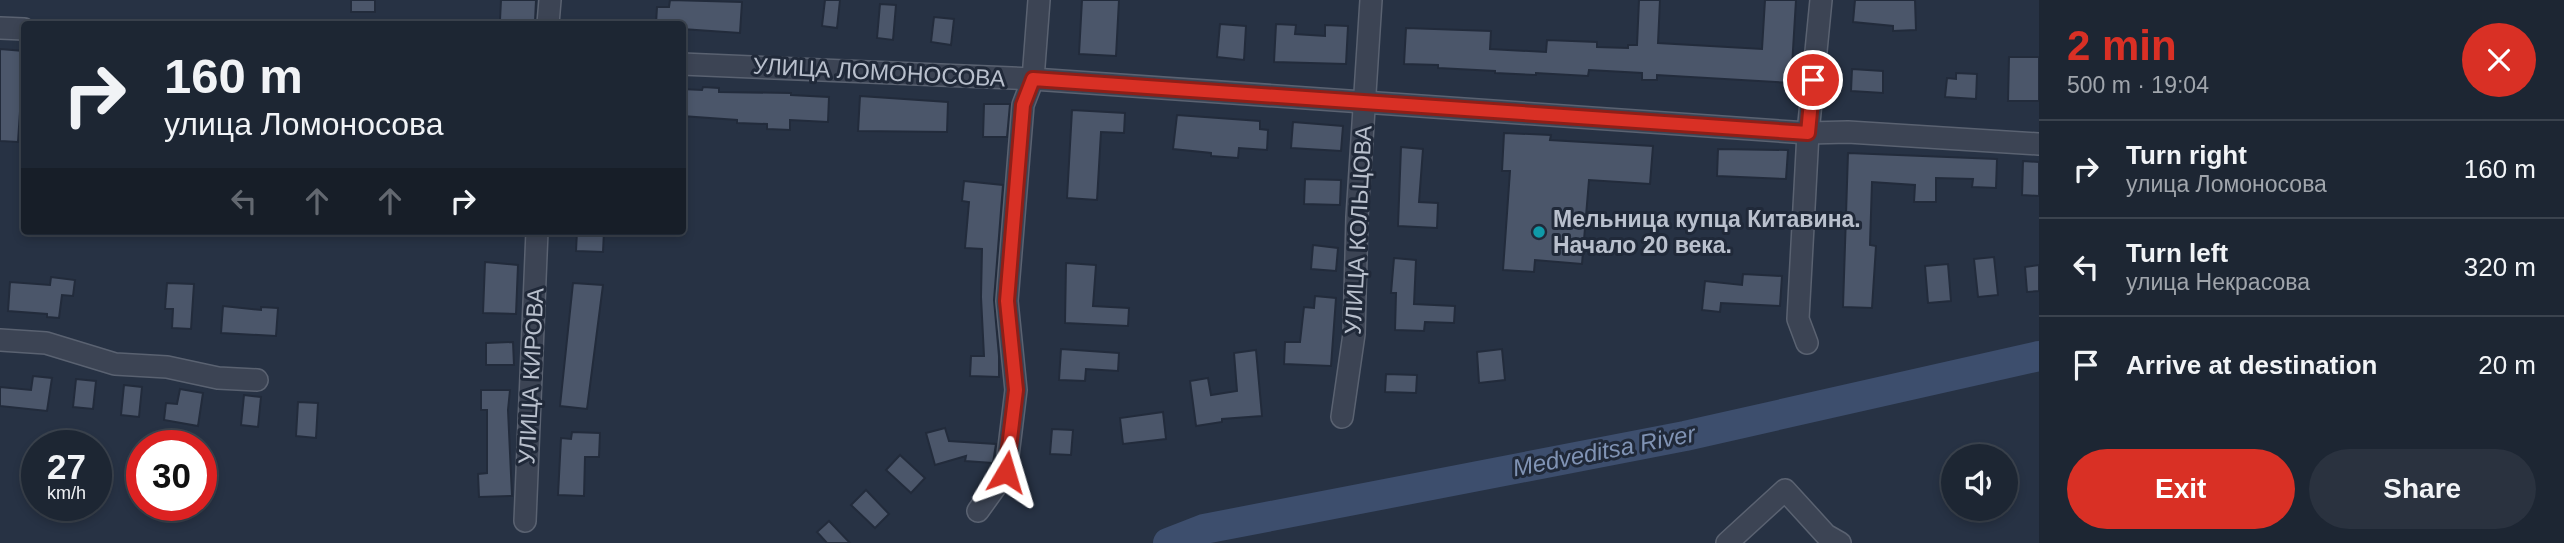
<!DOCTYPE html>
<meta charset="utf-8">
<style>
body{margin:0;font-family:Helvetica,sans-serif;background:#2a323f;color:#f1f3f6;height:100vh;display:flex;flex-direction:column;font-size:26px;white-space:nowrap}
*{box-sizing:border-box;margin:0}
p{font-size:23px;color:#a0a5ac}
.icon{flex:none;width:38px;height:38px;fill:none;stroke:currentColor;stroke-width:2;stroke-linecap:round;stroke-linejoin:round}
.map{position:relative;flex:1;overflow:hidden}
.details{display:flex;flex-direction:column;background:#1d2633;width:525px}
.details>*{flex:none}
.hud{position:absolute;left:21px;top:21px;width:665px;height:214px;border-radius:7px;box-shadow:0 4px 10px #0003,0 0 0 2px #3b434e;background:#1d2633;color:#f1f3f6;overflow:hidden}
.controls{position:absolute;left:1941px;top:444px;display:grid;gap:14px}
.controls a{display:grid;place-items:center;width:77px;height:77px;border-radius:50%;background:#1d2633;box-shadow:0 4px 10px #0003,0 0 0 2px #3b434e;font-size:35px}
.speed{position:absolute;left:21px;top:430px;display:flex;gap:14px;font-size:35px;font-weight:700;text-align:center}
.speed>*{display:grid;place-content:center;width:91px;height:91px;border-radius:50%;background:#1d2633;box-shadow:0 4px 10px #0003,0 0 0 2px #3b434e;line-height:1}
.speed small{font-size:18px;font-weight:400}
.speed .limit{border:10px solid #d22;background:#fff;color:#111}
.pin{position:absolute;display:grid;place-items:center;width:60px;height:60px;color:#fff;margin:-30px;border:4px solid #fff;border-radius:50%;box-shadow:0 2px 7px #0007}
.me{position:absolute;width:77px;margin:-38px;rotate:7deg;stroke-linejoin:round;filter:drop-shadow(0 0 5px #0008)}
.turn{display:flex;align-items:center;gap:24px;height:147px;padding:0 28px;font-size:32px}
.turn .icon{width:91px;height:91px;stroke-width:2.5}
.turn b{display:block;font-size:49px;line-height:60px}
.lanes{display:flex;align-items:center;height:66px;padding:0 28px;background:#0003;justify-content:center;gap:35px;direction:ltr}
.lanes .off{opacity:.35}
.round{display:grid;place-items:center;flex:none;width:74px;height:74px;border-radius:37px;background:#2a323f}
.summary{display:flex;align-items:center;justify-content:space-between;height:119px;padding:0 28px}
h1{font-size:42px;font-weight:600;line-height:52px;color:#d93025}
.button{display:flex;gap:14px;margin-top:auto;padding:14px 28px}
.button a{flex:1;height:80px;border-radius:42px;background:#d93025;color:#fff;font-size:28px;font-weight:600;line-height:80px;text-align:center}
.button a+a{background:#2a323f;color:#f1f3f6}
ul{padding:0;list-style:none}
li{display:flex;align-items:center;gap:21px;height:98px;padding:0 28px;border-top:2px solid #3b434e}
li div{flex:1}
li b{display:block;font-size:26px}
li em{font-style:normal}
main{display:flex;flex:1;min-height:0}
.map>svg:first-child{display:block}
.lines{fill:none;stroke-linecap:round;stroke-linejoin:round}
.river{stroke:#3d4e6d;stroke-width:30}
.building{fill:#4b566a;stroke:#222b3b;stroke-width:2}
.minor-casing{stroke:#5a6271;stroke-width:24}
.minor{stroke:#3c4454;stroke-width:21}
.route-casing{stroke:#8d1f18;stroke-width:18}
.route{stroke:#d93025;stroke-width:12}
.culture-dot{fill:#0f9aa8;stroke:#202939;stroke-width:2.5}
.labels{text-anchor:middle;stroke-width:6;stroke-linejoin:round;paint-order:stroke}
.street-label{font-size:23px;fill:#b9c0cd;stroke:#202939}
.poi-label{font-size:23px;font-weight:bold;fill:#b9c0cd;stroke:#202939;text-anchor:start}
.water-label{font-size:24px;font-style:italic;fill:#8093b4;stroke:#202939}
</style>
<main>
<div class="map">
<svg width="2039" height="543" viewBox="0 0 2039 543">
<rect width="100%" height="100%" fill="#273244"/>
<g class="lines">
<path class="river" d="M1168 543 1204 529 1685 436 2039 356"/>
</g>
<g class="building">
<rect x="351" y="0" width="24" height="12"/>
<path d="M501 0H536L535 22 500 20Z"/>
<path d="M670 0 742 2 740 33 682 29V24H656L657 7H669Z"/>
<path d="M825 0H840L837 28 822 26Z"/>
<path d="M1082 0H1119L1116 56 1079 54Z"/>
<path d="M1639 0H1660L1658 43 1762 49 1765 0H1796L1791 83 1657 75V80H1642V73L1589 70 1588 76 1536 73V75L1495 73V71L1438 68V65L1404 64 1406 28 1491 31 1490 49 1546 52 1547 40 1597 42V47L1628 48V45H1637Z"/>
<path d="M1855 0H1915L1916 30 1893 31V26L1853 22Z"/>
<path d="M880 4 896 5 893 40 877 38Z"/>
<path d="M934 17 954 19 951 45 931 42Z"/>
<path d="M1220 24 1246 26 1244 60 1217 57Z"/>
<path d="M1276 24 1296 25 1295 34 1325 36V25L1348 26 1346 64 1274 62Z"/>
<path d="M0 49 24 51 18 142 0 141Z"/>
<path d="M2009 57H2039V101H2008Z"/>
<path d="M1852 69 1883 71V93L1851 91Z"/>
<path d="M1956 73 1977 74 1976 99 1945 97 1947 78 1956 79Z"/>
<path d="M703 87 719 88V92L791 93V95L829 97 828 122 790 120V130L767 129V124L737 123V120L682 116V89L702 90Z"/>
<path d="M860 96 948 102 947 132 858 131Z"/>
<path d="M984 104H1010L1007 137H983Z"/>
<path d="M1072 110 1125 113 1124 133 1101 132 1097 200 1067 198Z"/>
<path d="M1177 115 1260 121V129L1268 130 1267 150 1239 148 1238 158 1211 156V153L1173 149Z"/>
<path d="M1293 122 1343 126 1341 151 1291 148Z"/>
<path d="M1504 133 1551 135 1550 140 1653 146 1650 184 1589 180 1582 264 1535 260 1534 272 1503 270 1510 171H1502Z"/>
<path d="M1401 147 1423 149 1419 202 1438 203 1437 228 1398 226Z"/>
<path d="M1718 149 1788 150 1786 179 1717 176Z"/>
<path d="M1848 153 1997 159 1996 188 1972 187 1973 179 1936 178V202H1914L1915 185 1872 182 1870 245 1876 246 1872 308 1843 307Z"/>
<path d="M2023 161 2039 162V196L2022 195Z"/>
<path d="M1305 179 1341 180 1340 205 1304 204Z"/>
<path d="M964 181 1003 185 994 300 999 356V377L970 376 971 356H984L981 297 982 249 965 248 969 202 962 201Z"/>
<path d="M577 231H604L603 252 576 251Z"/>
<path d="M1313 245 1338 248 1336 271 1311 269Z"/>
<path d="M1994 257 1998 295 1978 297 1974 259Z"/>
<path d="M1394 258 1416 260 1414 304 1455 306 1454 323 1425 322 1424 331 1395 330 1396 293H1391Z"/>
<path d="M485 262 518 265 516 314 483 313Z"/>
<path d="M1066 263 1096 265 1093 306 1129 308 1128 326 1065 323Z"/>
<path d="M1948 264 1951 301 1928 303 1925 266Z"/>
<path d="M2039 265V291L2027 292 2025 267Z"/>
<path d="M1743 274 1782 276 1780 306 1721 303 1720 312 1702 310 1705 281 1742 285Z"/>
<path d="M51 277 75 280 73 296 62 295 59 318 47 317V314L8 311 10 282 50 285Z"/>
<path d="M167 283 194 284 191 329 172 328 173 309H165Z"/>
<path d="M573 283 603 285 587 409 560 406Z"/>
<path d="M1315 296 1336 298 1331 366 1284 364 1285 342H1300L1304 307 1314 308Z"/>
<path d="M223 306 261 310V307L278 308 276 336 221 333Z"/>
<path d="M513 342 514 365H486V343Z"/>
<path d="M1061 349 1119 353 1118 371 1086 369 1085 381 1059 380Z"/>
<path d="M1502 349 1505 380 1479 383 1477 352Z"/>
<path d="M1256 350 1262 416 1222 419V422L1196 426 1190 381 1208 378 1211 395 1237 391 1234 353Z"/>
<path d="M1386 374 1417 375 1416 393 1385 392Z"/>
<path d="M33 376 52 378 47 411 0 406V387L31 390Z"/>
<path d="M76 379 96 381 93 409 73 407Z"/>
<path d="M124 385 142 387 139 417 121 415Z"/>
<path d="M180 389 203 393 198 426 164 420 166 403 177 404Z"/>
<path d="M481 390H510L508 410 512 496 479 497 478 474 487 473V410H481Z"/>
<path d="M244 395 261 397 258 427 241 425Z"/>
<path d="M298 402 318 403 316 438 296 436Z"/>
<path d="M1163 412 1166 439 1123 444 1120 418Z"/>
<path d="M945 428 949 441 996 444 993 463 965 461 966 456 935 465 926 433Z"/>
<path d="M1052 429 1073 430 1071 455 1050 454Z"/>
<path d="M572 432 600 433 599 457H585L584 496 558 495 561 438 571 439Z"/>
<path d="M900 455 925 478 911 493 886 470Z"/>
<path d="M866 490 889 514 875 528 851 505Z"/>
<path d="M829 521 850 543H827L817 532Z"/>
</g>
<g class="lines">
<g class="minor-casing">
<g id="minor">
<path d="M548 24 550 0"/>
<path d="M0 28 24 29"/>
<path d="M682 64 1033 79 1808 133 1848 132 2039 144"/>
<path d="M0 340 46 343 115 364 167 367 218 378 257 380"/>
<path d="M1807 343 1798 319 1808 133 1821 0"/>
<path d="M1342 417 1354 334 1357 217 1371 0"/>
<path d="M978 511 1006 472 1016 390 1007 301 1023 105 1033 79 1039 0"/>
<path d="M525 521 537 231"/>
<path d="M1727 543 1785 490 1826 535 1840 543"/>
</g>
</g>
<use href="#minor" class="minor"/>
</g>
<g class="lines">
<g class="route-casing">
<path id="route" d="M1006 472 1016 390 1007 301 1023 105 1033 79 1808 133 1813 80"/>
</g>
<use href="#route" class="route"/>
</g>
<circle class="culture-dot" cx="1539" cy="232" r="7"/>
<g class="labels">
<g class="street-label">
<text transform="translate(879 72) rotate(3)" y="8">УЛИЦА ЛОМОНОСОВА</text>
<text transform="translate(1358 230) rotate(-87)" y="8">УЛИЦА КОЛЬЦОВА</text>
<text transform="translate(531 376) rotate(-87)" y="8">УЛИЦА КИРОВА</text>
</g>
<g class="poi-label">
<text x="1553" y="227">Мельница купца Китавина.<tspan x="1553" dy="26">Начало 20 века.</tspan></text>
</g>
<g class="water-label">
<text transform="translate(1604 451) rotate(-11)" y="8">Medveditsa River</text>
</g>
</g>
</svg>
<div class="controls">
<a><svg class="icon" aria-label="sound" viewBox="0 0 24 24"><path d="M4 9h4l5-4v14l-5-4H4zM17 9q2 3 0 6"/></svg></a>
</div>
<div class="speed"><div>27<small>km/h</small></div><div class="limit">30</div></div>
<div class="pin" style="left:1813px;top:80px;background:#d93025"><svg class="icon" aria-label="arrive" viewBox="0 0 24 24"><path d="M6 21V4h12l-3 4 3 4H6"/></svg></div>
<svg class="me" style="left:1006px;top:472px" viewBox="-20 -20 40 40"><path d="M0-17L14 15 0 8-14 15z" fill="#d93025" stroke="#fff" stroke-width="4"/></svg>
<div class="hud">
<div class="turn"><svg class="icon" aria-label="right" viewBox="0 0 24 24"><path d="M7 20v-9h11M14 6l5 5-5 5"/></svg><div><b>160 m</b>улица Ломоносова</div></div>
<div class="lanes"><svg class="icon off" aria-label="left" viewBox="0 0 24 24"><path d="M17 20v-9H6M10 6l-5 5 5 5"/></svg><svg class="icon off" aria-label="ahead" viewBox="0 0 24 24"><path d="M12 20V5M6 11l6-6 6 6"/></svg><svg class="icon off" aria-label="ahead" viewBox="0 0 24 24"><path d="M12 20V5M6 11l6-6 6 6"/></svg><svg class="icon" aria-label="right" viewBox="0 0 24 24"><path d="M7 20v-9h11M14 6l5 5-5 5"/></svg></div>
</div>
</div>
<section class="details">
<div class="summary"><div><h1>2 min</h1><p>500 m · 19:04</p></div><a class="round" style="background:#d93025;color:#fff"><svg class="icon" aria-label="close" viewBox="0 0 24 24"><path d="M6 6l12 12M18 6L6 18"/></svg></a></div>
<ul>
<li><svg class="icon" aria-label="right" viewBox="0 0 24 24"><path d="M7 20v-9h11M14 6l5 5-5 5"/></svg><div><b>Turn right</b><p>улица Ломоносова</p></div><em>160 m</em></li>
<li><svg class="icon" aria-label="left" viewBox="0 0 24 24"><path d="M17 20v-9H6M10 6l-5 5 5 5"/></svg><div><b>Turn left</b><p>улица Некрасова</p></div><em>320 m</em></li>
<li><svg class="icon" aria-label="arrive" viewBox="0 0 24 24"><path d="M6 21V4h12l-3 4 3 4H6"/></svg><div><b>Arrive at destination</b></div><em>20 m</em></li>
</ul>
<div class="button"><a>Exit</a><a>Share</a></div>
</section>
</main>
